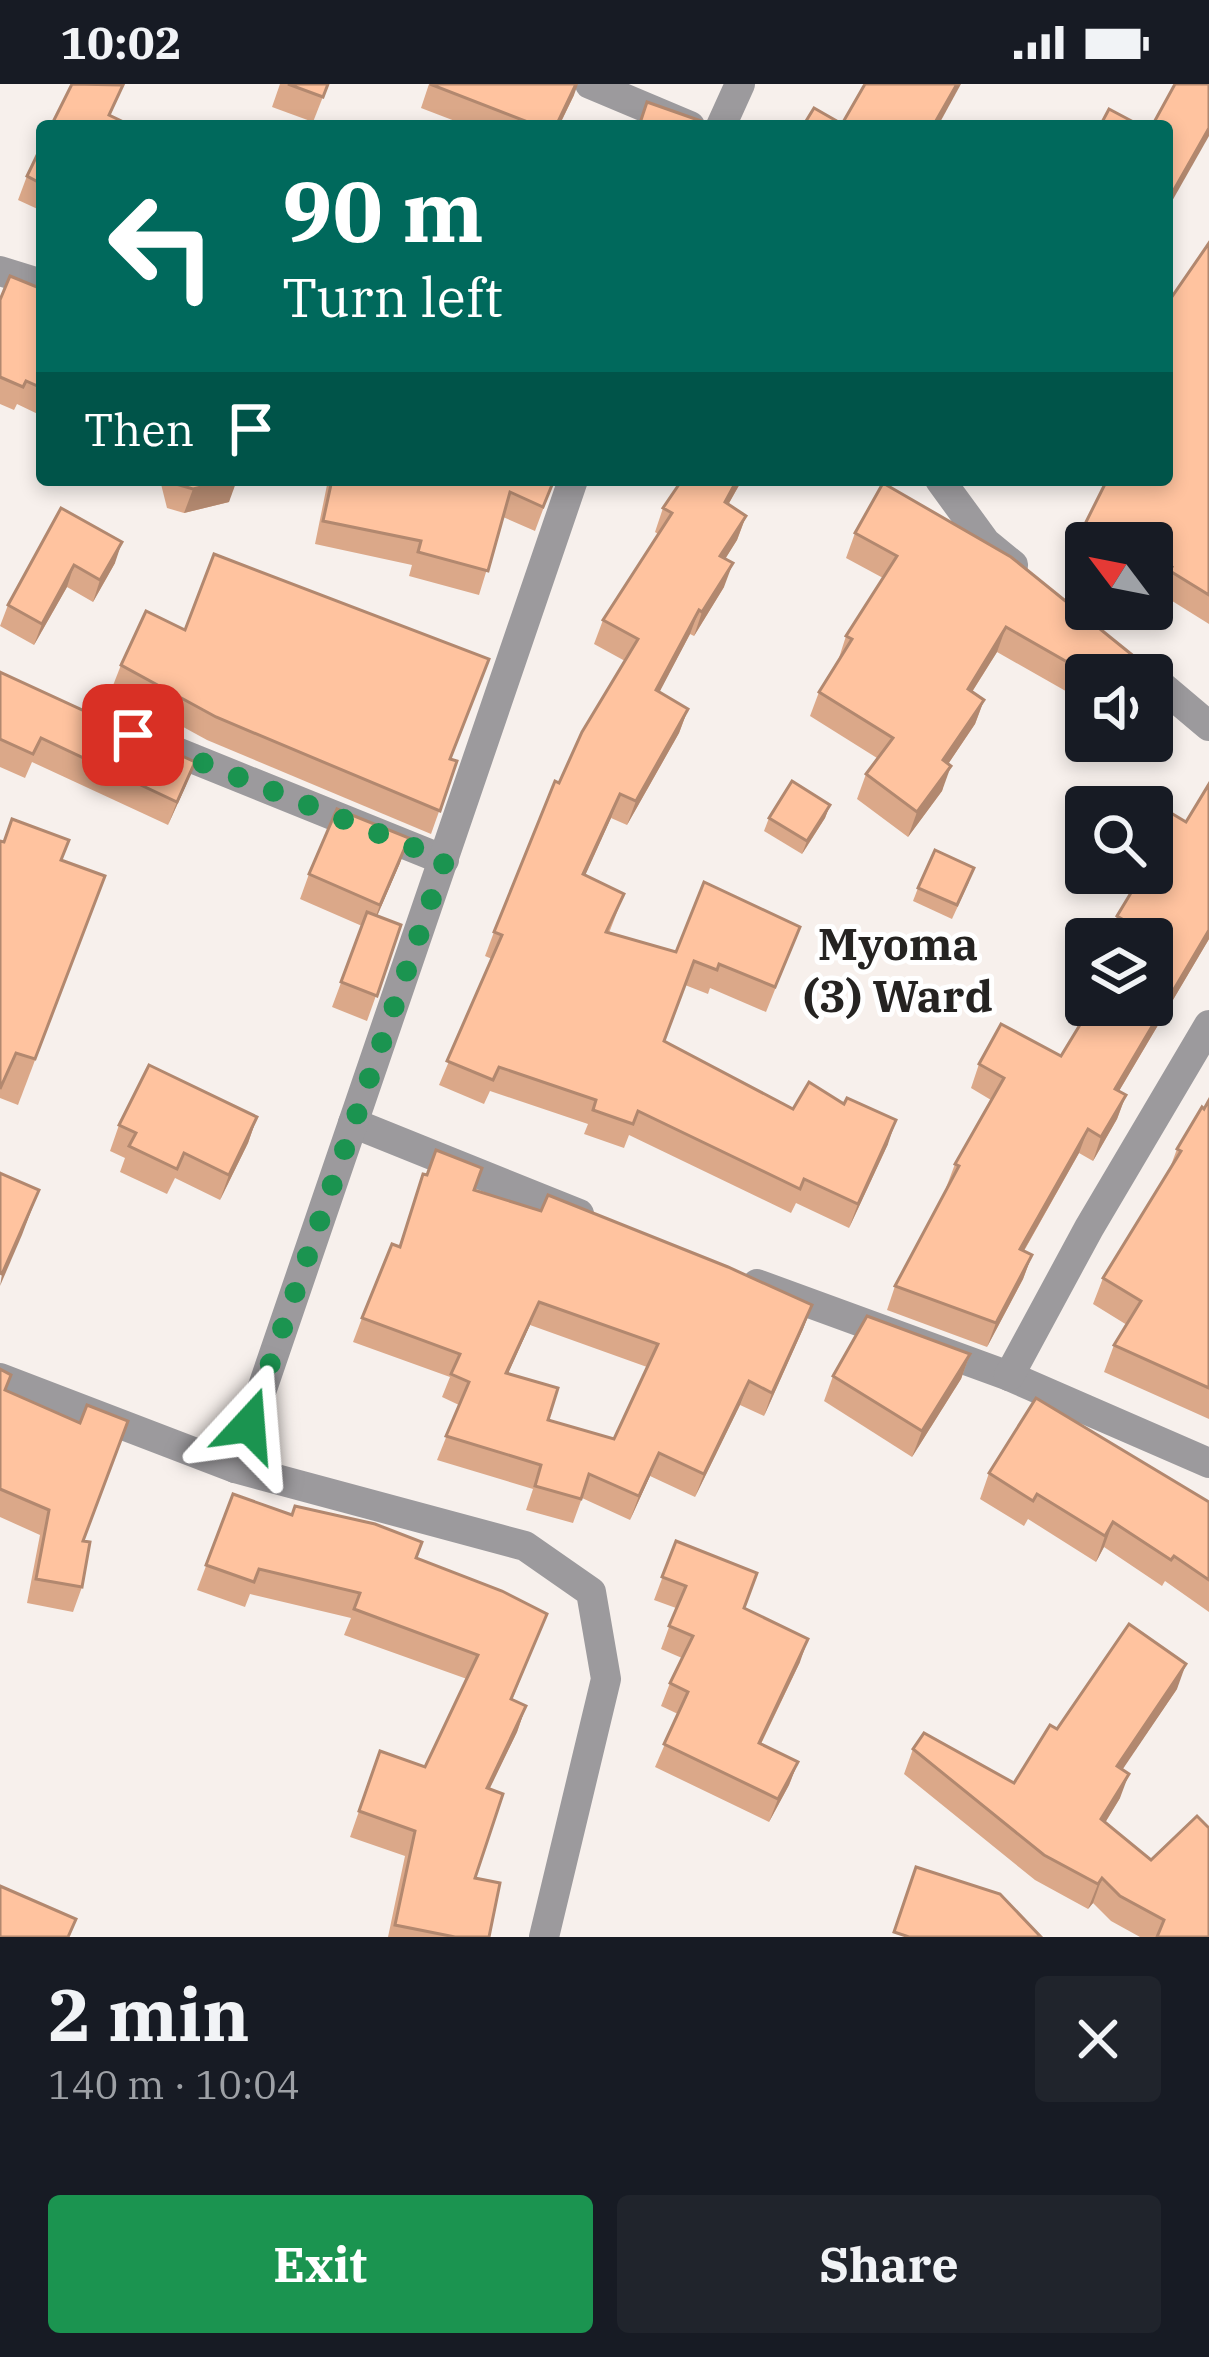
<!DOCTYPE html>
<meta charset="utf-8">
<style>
body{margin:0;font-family:"IBM Plex Serif",serif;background:#20242c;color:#f1f3f6;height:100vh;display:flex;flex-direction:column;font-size:45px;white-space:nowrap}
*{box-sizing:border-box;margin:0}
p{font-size:39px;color:#9ea1a6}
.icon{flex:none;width:66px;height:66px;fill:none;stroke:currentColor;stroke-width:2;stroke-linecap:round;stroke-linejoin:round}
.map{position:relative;height:1853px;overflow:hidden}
.sheet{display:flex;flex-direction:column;background:#171b24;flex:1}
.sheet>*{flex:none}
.top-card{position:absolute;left:36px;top:36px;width:1137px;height:366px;border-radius:12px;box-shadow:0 6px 18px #0003;background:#00695c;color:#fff;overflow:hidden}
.needle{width:78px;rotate:302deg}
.tools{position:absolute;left:1065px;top:438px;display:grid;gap:24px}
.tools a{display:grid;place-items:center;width:108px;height:108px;border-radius:12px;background:#171b24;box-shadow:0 6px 18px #0003;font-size:60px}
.pin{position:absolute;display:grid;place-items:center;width:102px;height:102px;color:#fff;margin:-51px;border-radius:24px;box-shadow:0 6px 18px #0006}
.me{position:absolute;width:132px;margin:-66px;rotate:19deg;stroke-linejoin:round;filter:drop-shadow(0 0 9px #0008)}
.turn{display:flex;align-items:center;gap:42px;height:252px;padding:0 48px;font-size:54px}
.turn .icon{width:156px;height:156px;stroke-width:2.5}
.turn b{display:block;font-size:84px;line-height:102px}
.then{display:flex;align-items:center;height:114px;padding:0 48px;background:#0003;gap:24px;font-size:45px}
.round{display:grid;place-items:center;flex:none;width:126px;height:126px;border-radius:12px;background:#20242c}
.head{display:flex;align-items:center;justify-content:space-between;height:204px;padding:0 48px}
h1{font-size:72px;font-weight:700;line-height:90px}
.primary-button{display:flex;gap:24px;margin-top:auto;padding:24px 48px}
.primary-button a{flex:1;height:138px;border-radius:12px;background:#1b9450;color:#fff;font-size:48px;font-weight:700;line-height:138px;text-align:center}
.primary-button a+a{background:#20242c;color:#f1f3f6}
.status{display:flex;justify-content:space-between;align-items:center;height:84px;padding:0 60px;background:#171b24;direction:ltr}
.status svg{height:33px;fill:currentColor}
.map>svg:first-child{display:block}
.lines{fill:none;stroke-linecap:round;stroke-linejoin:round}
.minor{stroke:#9c9a9d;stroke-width:30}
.wall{fill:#dba889;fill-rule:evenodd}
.shaded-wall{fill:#b2886f}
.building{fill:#ffc39f;stroke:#b2886f;stroke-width:3;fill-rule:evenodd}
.route{stroke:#1b9450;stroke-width:21;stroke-dasharray:0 37.8}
.labels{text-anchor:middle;stroke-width:10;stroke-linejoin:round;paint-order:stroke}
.quarter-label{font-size:45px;font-weight:bold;fill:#252321;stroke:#fff}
</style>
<div class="status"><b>10:02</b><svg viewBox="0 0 49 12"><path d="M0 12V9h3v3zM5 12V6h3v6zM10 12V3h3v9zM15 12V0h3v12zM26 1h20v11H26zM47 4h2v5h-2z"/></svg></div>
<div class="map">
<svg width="1209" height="1853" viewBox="0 0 1209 1853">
<rect width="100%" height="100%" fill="#f7f0ec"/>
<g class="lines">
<g class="minor">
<path d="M590 0 690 42"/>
<path d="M721 42 740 0"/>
<path d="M0 187 42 200"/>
<path d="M940 396 986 459 1013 481"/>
<path d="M1152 594 1209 642"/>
<path d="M127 648 444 776"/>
<path d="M353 1039 579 1130"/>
<path d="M757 1200 1009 1292 1209 1379"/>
<path d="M1009 1292 1089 1144 1209 941"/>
<path d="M0 1294 235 1384 525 1462 591 1508 606 1595 544 1853"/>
<path d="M235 1384 573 396"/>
</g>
</g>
<g class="wall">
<path d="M280 0H328L313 38 272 23Z"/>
<path d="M429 0 574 11 559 42H468L421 24Z"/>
<path d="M42 61V127L18 116 27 92Z"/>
<path d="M1209 159V540L1161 510 1162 507 1152 502V459H1086V468L1077 463 1085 440 1167 396Z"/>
<path d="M42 205V332L17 320 14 326 0 320V216Z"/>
<path d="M160 396H231L229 418 184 429 167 424Z"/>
<path d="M328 396H554L535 447 503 433 479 511 409 492 412 481 315 460Z"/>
<path d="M742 396 728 421 746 432 737 456 725 475 724 503 694 552 690 550 659 608 688 625 679 649 627 741 611 734 585 791 624 810 609 849 676 868 800 843 766 928 710 904 708 910 685 901 664 957 793 1025 888 1060 849 1144 796 1119 791 1129 629 1051 624 1064 584 1050 588 1040 490 1007 484 1020 439 1001 492 875 485 872 494 848 559 699 625 577 594 560 603 536 658 450 655 448 663 424Z"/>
<path d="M61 424 115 479 93 518 67 503 34 561 0 542 8 521Z"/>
<path d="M855 449 1151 591H1086V634L1081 630 1085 618 997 568 972 608 984 616 975 640 948 680 942 707 908 753 857 715 866 690 877 674 810 632 819 608 838 577 846 552 883 494 846 474Z"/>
<path d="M121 581 457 677 431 750 207 656 112 604Z"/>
<path d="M0 588 186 701 168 741 32 678 25 694 0 683Z"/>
<path d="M1209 700V855L1119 1007 1126 1011 1117 1035 1093 1077 1079 1069 1024 1167 1032 1171 1023 1195 987 1263 887 1226 895 1202 947 1105 946 1104 955 1080 991 1016 971 1004 979 980 1061 972 1152 855H1108L1117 832 1133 804 1131 803 1136 789H1152Z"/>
<path d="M830 721 825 734 802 770 764 747 769 734Z"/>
<path d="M0 757 105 792 18 1021 0 1014Z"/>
<path d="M400 779 377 832 401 841 367 937 332 923 362 842 300 815 309 790Z"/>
<path d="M969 798 952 835 913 817 918 804Z"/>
<path d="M1209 1016V1335L1104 1288 1114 1261 1127 1241 1093 1220 1103 1194 1170 1084 1177 1065Z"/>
<path d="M257 1033 248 1059 220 1116 175 1094 167 1110 120 1088 125 1074 110 1067 119 1041Z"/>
<path d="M423 1090 812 1221 803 1245 764 1332 740 1321 695 1413 650 1392 630 1436 582 1414 573 1439 526 1426 533 1405 437 1376 459 1321 442 1313 450 1293 353 1258 362 1234 399 1163ZM530 1241 647 1283 614 1355 548 1336 508 1289Z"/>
<path d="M970 1270 961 1295 912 1373 824 1317 833 1292Z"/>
<path d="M0 1285 6 1306 83 1457 82 1503 73 1528 27 1519 40 1451 0 1433Z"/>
<path d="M989 1389 1209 1418V1528L1165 1497 1162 1502 1104 1463 1096 1478 1028 1435 1024 1442 980 1415Z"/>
<path d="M233 1410 416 1474 547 1530 512 1616 526 1622 517 1648 489 1705 475 1794 489 1853H388L405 1772 350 1753 380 1667 425 1683 467 1595 344 1551 351 1534 250 1510 245 1523 197 1506Z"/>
<path d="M676 1457 800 1578 761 1660 798 1678 789 1701 769 1738 655 1683 678 1630 661 1622 670 1599 682 1574 661 1565 676 1524 654 1516Z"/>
<path d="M1177 1605 1122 1685 1120 1714 1105 1739 1209 1853H1140L1111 1837 1093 1819 1088 1825 1035 1796 904 1690 913 1665 1014 1699 1057 1645Z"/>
</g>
<g class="shaded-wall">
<path d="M576 0H578L574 11 559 42H556Z"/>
<path d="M957 0H961L938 42H933Z"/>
<path d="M1209 44V52L1167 126V118Z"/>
<path d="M231 396H237L229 418 184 429 193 405Z"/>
<path d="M737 396H742L716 442 725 418Z"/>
<path d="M746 432 737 456 712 496 720 472Z"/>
<path d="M122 458 115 479 93 518 100 496Z"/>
<path d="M733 479 724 503 694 552 702 528Z"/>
<path d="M74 481 67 503 34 561 42 540Z"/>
<path d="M699 526 690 550 648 630 656 606Z"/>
<path d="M1006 543 997 568 958 630 968 605Z"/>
<path d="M984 616 975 640 934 701 943 676Z"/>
<path d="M688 625 679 649 627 741 636 717Z"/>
<path d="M195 678 186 701 168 741 177 718Z"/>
<path d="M951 682 942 707 908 753 917 728Z"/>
<path d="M620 710 611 734 575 814 583 790Z"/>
<path d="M830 721 825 734 802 770 807 757Z"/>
<path d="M409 754 400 779 371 846 380 821Z"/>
<path d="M1209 846V855L1106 1029 1115 1005Z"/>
<path d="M1126 1011 1117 1035 1093 1077 1101 1053Z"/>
<path d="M257 1033 248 1059 220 1116 229 1091Z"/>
<path d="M896 1036 888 1060 849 1144 858 1120Z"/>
<path d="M1088 1045 1079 1069 1011 1189 1020 1165Z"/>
<path d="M39 1106 22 1151 0 1202 2 1190Z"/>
<path d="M1032 1171 1023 1195 987 1263 996 1239Z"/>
<path d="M539 1218 530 1241 498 1312 506 1289Z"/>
<path d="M812 1221 803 1245 764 1332 772 1309Z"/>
<path d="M970 1270 961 1295 912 1373 922 1347Z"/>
<path d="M749 1297 740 1321 695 1413 704 1390Z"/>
<path d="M659 1369 650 1392 630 1436 639 1412Z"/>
<path d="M1113 1438 1104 1463 1096 1478 1105 1452Z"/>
<path d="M808 1555 800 1578 750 1682 759 1659Z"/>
<path d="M1186 1580 1177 1605 1108 1707 1117 1682Z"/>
<path d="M526 1622 517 1648 478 1729 487 1704Z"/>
<path d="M798 1678 789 1701 769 1738 778 1715Z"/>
<path d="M1129 1690 1120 1714 1092 1760 1101 1735Z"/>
<path d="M1102 1794 1093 1819 1088 1825 1098 1800Z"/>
</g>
<g class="building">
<path d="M72 0 123 1 109 31 132 42H51Z"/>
<path d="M288 0H328L323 13Z"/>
<path d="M430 0H576L556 42H538Z"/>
<path d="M865 0H957L933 42H803L814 24 842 40Z"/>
<path d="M1175 0H1209V44L1167 118V42H1152Z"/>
<path d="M647 18 701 37 699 42H639Z"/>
<path d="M1109 25 1141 42H1100Z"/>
<path d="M42 61V100L27 92Z"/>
<path d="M1209 159V511L1170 487 1172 483 1152 474V459H1123L1085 440 1107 396H1167V220Z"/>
<path d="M10 192 42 205V304L26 297 23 303 0 293V216Z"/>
<path d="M175 396H231L193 405 176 400Z"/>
<path d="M332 396H554L543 423 510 408 488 487 418 468 421 457 323 437Z"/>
<path d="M682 396H737L725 418 746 432 720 472 733 479 702 528 699 526 656 606 688 625 636 717 620 710 583 790 624 810 606 848 676 868 704 798 800 843 775 903 719 880 717 886 694 877 664 957 793 1025 809 998 844 1020 847 1014 896 1036 858 1120 804 1095 800 1105 638 1027 633 1040 593 1026 596 1016 499 983 493 996 447 977 502 851 494 848 555 697 559 699 582 648 638 555 603 536 672 429 663 424Z"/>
<path d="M883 399 1011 473 1152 587 1150 591H1090L1006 543 968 605 984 616 943 676 951 682 917 728 866 690 893 654 819 608 852 555 846 552 897 472 855 449Z"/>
<path d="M61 424 122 458 100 496 74 481 42 540 8 521Z"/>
<path d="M214 470 489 575 450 675 457 677 440 727 216 633 121 581 146 527 185 546Z"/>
<path d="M0 588 195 678 177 718 41 654 33 670 0 655Z"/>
<path d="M792 697 830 721 807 757 769 734Z"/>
<path d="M1209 700V846L1115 1005 1126 1011 1101 1053 1088 1045 1020 1165 1032 1171 996 1239 895 1202 959 1082 955 1080 1004 994 979 980 1001 940 1061 972 1092 921H1152V855H1133L1139 845 1117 832 1143 789H1152V759L1171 729 1186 738Z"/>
<path d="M337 725 409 754 380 821 309 790Z"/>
<path d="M12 735 69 756 61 776 105 792 35 975 16 969 0 1005V757L4 758Z"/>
<path d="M935 766 974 784 957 821 918 804Z"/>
<path d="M367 828 401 841 377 912 341 898Z"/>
<path d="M149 981 257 1033 229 1091 184 1069 177 1085 129 1062 136 1049 119 1041Z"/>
<path d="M1209 1016V1304L1114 1261 1141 1217 1103 1194 1181 1067 1177 1065 1202 1023 1204 1025Z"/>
<path d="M436 1066 482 1084 474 1106 541 1127 548 1111 728 1183 812 1221 772 1309 749 1297 704 1390 659 1369 639 1412 589 1390 581 1415 535 1402 541 1381 446 1352 469 1298 451 1290 460 1270 362 1234 392 1160 400 1163 423 1090 427 1091ZM539 1218 658 1260 614 1355 548 1336 558 1304 506 1289Z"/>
<path d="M0 1089 39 1106 2 1190 0 1189Z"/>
<path d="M867 1232 970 1270 922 1347 833 1292Z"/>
<path d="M0 1285 11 1291 5 1306 80 1339 87 1321 128 1337 83 1457 90 1458 82 1503 36 1495 49 1426 0 1405Z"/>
<path d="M1036 1314 1209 1418V1496L1174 1472 1171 1476 1113 1438 1105 1452 1037 1410 1033 1417 989 1389Z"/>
<path d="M233 1410 292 1431 295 1422 375 1440 422 1458 416 1474 502 1507 547 1530 511 1615 526 1622 487 1704 503 1710 475 1794 500 1799 489 1853H455L395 1841 415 1747 359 1727 380 1667 425 1683 478 1571 354 1525 360 1509 259 1485 254 1498 206 1481Z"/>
<path d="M676 1457 757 1489 744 1524 808 1555 759 1659 798 1678 778 1715 664 1660 688 1608 670 1599 693 1552 669 1542 686 1502 662 1493Z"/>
<path d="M1129 1540 1186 1580 1117 1682 1129 1690 1101 1735 1151 1776 1197 1732 1209 1744V1853H1157L1164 1836 1120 1812 1102 1794 1098 1800 1044 1771 913 1665 924 1649 1014 1699 1050 1641 1057 1645Z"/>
<path d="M916 1783 1000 1810 1041 1853H909L894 1848Z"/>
<path d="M0 1802 76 1835 68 1853H0Z"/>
</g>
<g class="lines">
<path class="route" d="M133 651 445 776 249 1341"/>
</g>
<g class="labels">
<g class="quarter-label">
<text x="898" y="876">Myoma<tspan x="898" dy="52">(3) Ward</tspan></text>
</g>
</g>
</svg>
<div class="tools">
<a><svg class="needle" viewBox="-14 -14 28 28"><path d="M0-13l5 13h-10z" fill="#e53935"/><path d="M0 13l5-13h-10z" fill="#9ea1a6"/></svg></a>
<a><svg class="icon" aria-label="sound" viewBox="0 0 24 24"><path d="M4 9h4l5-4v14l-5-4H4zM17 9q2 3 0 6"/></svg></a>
<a><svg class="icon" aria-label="search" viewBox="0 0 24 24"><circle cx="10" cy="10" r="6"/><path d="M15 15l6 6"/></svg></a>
<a><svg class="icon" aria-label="layers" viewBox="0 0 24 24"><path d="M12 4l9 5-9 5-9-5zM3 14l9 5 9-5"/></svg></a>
</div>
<div class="pin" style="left:133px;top:651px;background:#d93025"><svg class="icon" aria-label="arrive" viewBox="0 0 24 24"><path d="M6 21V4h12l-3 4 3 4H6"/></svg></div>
<svg class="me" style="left:249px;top:1341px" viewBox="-20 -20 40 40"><path d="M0-17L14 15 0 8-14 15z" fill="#1b9450" stroke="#fff" stroke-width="4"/></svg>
<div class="top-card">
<div class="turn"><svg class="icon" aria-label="left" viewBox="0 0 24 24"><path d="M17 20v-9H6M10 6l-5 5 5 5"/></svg><div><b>90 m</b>Turn left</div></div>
<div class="then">Then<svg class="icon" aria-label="arrive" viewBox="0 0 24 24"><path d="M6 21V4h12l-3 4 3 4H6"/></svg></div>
</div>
</div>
<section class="sheet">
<div class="head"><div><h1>2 min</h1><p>140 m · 10:04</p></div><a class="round"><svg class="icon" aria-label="close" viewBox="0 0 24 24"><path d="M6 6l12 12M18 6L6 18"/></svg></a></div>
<div class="primary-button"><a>Exit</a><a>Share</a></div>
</section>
